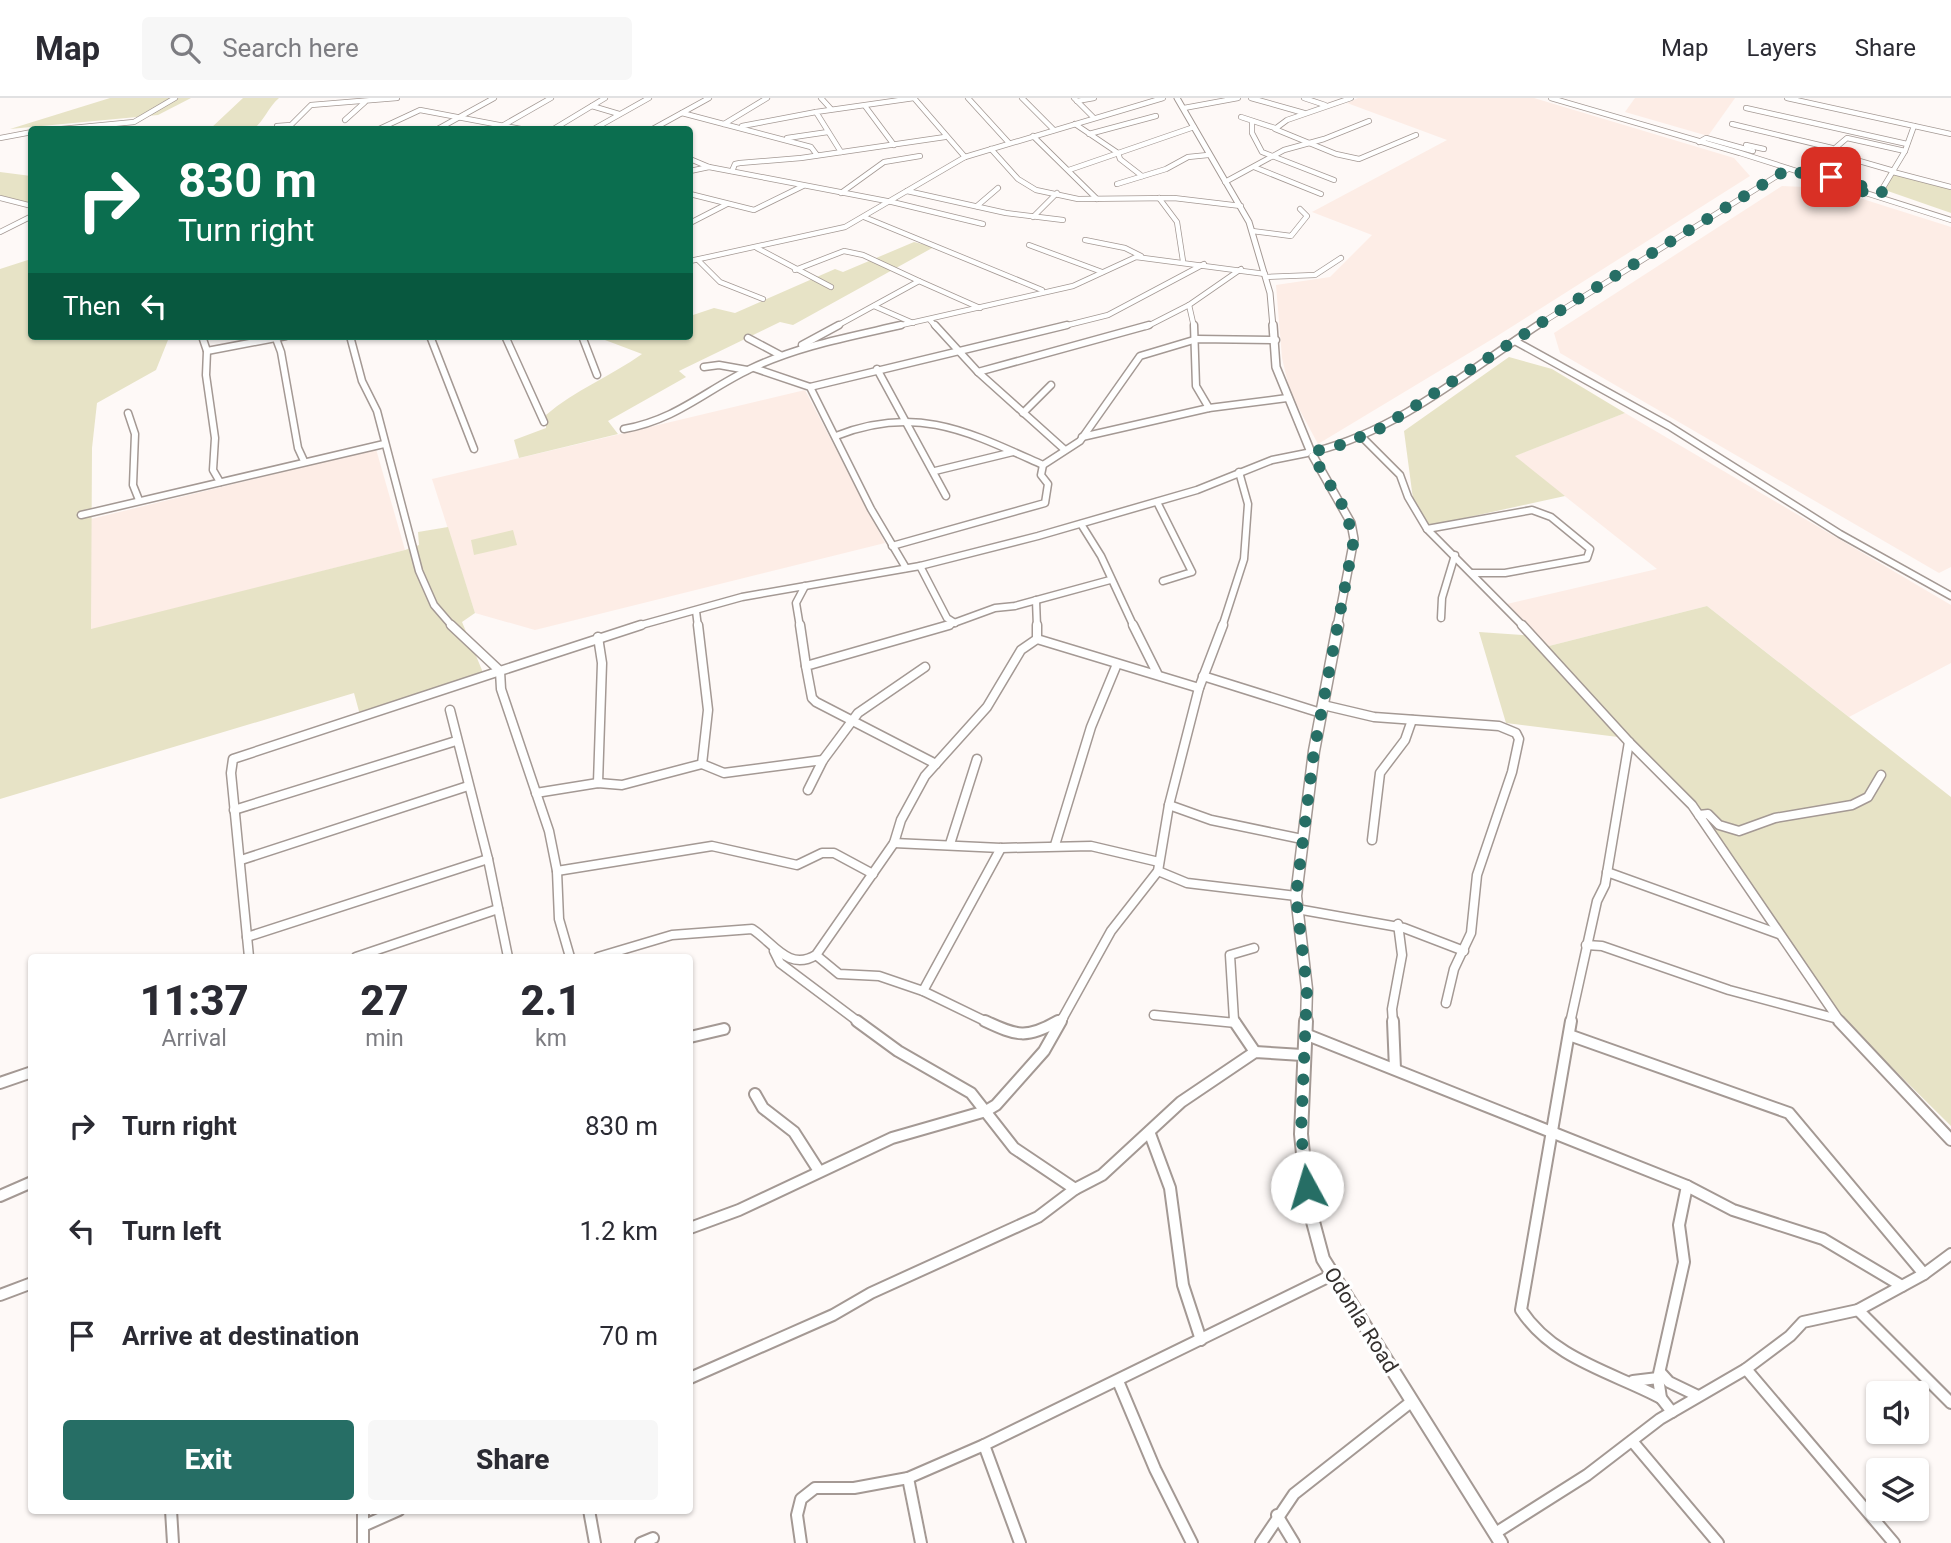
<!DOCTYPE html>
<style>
body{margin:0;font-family:Roboto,sans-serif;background:#f7f7f7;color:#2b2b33;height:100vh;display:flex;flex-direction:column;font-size:26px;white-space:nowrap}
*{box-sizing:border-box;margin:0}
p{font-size:23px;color:#7c7c81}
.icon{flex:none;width:38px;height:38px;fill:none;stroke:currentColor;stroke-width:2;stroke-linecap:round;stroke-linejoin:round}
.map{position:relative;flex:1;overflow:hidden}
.details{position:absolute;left:28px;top:856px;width:665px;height:560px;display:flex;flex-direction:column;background:#fff;border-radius:7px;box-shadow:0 2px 5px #0004}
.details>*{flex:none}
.hud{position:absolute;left:28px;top:28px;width:665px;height:214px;border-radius:7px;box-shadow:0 2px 5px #0004;background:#0b6e4f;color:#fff;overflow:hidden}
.tools{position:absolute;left:1866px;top:1283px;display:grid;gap:14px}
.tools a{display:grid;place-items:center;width:63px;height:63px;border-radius:7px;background:#fff;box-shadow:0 2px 5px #0004;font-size:35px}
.pin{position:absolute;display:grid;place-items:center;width:60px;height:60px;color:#fff;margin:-30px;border-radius:14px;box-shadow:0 4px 10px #0006}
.me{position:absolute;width:77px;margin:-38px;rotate:354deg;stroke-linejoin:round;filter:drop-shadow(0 0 5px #0008)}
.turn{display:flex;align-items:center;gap:24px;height:147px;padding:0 35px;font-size:32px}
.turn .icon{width:91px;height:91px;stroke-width:2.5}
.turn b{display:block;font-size:49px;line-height:60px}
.then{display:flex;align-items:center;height:66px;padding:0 35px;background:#0003;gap:14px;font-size:26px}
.eta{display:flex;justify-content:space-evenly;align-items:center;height:119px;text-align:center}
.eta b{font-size:42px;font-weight:800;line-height:49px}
.button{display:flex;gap:14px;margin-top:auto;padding:14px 35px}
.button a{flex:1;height:80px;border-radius:7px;background:#266e65;color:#fff;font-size:28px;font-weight:800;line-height:80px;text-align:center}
.button a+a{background:#f7f7f7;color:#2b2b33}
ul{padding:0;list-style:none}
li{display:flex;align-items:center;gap:21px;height:105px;padding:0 35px}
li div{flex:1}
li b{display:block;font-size:26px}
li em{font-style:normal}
header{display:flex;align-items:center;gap:42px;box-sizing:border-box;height:98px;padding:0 35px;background:#fff;border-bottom:2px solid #e1e1e2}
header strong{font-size:33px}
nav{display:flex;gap:38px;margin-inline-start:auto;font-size:24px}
.search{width:490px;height:63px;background:#f7f7f7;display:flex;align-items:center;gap:18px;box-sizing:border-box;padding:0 24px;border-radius:7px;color:#7c7c81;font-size:26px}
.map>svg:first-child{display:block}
.built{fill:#fdede6}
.green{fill:#e7e3c6}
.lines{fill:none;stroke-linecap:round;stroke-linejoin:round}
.minor-far3-casing{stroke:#a49994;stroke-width:6}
.minor-far2-casing{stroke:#a49994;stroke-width:9}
.minor-far1-casing{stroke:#a49994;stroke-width:11}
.minor-casing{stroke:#a49994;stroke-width:14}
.tertiary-far3-casing{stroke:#a49994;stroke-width:7}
.tertiary-far2-casing{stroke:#a49994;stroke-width:10}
.tertiary-far1-casing{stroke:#a49994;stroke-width:13}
.tertiary-casing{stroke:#a49994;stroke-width:16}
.minor-far3{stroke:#fff;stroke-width:4.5}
.minor-far2{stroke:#fff;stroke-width:6}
.minor-far1{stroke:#fff;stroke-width:8}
.minor{stroke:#fff;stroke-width:10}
.tertiary-far3{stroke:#fff;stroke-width:5}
.tertiary-far2{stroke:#fff;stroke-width:7}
.tertiary-far1{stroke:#fff;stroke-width:10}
.tertiary{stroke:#fff;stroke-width:12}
.route{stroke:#266e65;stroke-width:12;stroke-dasharray:0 21.6}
.labels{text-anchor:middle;stroke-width:7;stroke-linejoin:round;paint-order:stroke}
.street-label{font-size:21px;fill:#35312f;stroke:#fff}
</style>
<header>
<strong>Map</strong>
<div class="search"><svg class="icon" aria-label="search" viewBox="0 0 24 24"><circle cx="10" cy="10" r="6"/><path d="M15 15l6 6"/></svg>Search here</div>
<nav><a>Map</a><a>Layers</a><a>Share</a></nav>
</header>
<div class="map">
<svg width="1951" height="1445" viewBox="0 0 1951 1445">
<rect width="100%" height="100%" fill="#fef9f7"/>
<g class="built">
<path d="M1358 0H1534L1734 60 1750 78 1494 240 1318 346 1290 294 1282 260 1276 187 1330 179 1372 137 1312 114 1447 42 1347 5Z"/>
<path d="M1635 0H1735L1708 38 1625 14Z"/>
<path d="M1782 88 1828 90 1951 129V469L1939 475 1560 255 1554 235Z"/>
<path d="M805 292 885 445 535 532 475 515 432 381Z"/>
<path d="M1625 315 1951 507V565L1849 619 1707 508 1549 548 1507 506 1657 471 1514 358Z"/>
<path d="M376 351 405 452 91 532V421Z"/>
</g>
<g class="green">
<path d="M110 0H191L158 17 10 31Z"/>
<path d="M243 0H279C268 9 264 24 253 31H210Z"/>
<path d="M0 74 31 78V108L0 102Z"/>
<path d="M1888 75 1951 90V115L1882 91Z"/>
<path d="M914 144 934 149 793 227 780 224 679 273 686 279 608 323 618 336 519 360 514 342 546 330V317C575 292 611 278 642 256L605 242 628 238H690V218L714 210 735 215 835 171 843 174Z"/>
<path d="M31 161 32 238H165L168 242 156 272 97 305 92 350 91 531 405 452 419 447 418 434 448 429 475 515 462 524 484 577 360 617 354 595 0 701V171Z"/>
<path d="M1509 259 1552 271 1625 315 1515 358 1565 398 1428 428 1413 401 1404 333Z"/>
<path d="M513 432 517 447 474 457 471 442Z"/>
<path d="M1707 508 1951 699V1028L1838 916 1685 703 1618 639 1506 625 1479 534 1539 538 1549 548Z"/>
</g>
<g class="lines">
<g class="minor-far3-casing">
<g id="minor-far3">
<path d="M821 0 831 11"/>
<path d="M968 0 1009 45"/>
<path d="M1022 0 1054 32"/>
<path d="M1074 0 1094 20"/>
<path d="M1251 0 1304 15"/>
<path d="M1304 0 1325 7"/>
<path d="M1351 0 1287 22 1275 31 1336 56 1359 61 1416 37"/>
<path d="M1551 0 1740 55 1951 122"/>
<path d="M1787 0 1951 36"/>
<path d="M1077 3 1094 0"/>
<path d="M592 8 619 16"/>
<path d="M865 8 894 47"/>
<path d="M1184 10 1238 0"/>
<path d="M1746 10 1907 46"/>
<path d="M682 15 811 49 817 57"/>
<path d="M1241 19 1275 30"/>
<path d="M345 22 365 4"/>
<path d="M1252 23V35L1262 54 1334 82"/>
<path d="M724 26 767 0"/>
<path d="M1075 26 1118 55 1120 61 1142 78"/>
<path d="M1732 26 1832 50 1835 56 1894 73"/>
<path d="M277 28 291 27 311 7 397 0"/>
<path d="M742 28 816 14"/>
<path d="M51 32 134 24 175 0"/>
<path d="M377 32 420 12 526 32"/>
<path d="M436 32 494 0"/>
<path d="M495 32 551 0"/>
<path d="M552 32 605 0"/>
<path d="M592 32 649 0"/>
<path d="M651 32 709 0"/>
<path d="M1089 36 1156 18"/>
<path d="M1033 38 1097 101"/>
<path d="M0 40 32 34"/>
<path d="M787 40 828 34"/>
<path d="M1699 44 1706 40 1753 53"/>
<path d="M1746 47 1764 51"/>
<path d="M991 51 1018 81 1036 92 1078 101 1174 100 1241 108"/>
<path d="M1834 51 1847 40 1905 53"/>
<path d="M841 54 816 14 914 0 965 59"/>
<path d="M690 61 709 69 892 104 983 126"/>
<path d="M1254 69 1321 96"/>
<path d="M1069 72 1194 29"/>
<path d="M690 73 709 69"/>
<path d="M732 73 735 66 740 65 801 60 945 39"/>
<path d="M1893 74 1951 89"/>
<path d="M1225 84 1284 52 1324 41 1369 23"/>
<path d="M1117 86 1166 71 1188 59 1208 57"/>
<path d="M907 93 1006 115 1063 122"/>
<path d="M841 95 884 64 920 58"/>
<path d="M690 96 754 112 803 88"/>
<path d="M1878 98 1905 53 1914 28"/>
<path d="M0 100 32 108"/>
<path d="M1159 100 1177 124 1183 163"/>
<path d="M977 108 998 90"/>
<path d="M864 119 1042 192"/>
<path d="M1033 119 1057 95"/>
<path d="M690 125 727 106"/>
<path d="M1252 133 1291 138 1307 118 1300 111"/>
<path d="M0 134 32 118"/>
<path d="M1085 142 1125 150 1141 158"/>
<path d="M1029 147 1102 174"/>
<path d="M757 150 831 189"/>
<path d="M698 162 720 184 763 201"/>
<path d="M690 163 845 129 965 59 1163 0"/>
<path d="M795 172 844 153 863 157 919 183"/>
<path d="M1266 179 1315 177 1341 160"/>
<path d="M1189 207 1194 229"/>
<path d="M874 208 913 225"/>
<path d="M930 222 936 229"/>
<path d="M835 229 919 183 980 210"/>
<path d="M893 229 1073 188 1136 159 1265 176"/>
<path d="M1060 229 1108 217 1204 166"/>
<path d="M1146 229 1189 207 1241 171"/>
<path d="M1535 229 1788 71"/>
</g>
</g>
<g class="minor-far2-casing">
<g id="minor-far2">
<path d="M935 227 978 274 1065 352"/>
<path d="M1194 227 1196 288 1209 310"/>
<path d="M202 238 207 253 206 277 215 340 213 372 220 384"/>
<path d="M275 238 281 254 298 350 304 363"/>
<path d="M350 238 362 283 377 313 419 473 434 507 453 529"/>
<path d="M430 238 474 351"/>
<path d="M505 238 544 324"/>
<path d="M582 238 597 277"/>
<path d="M748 240 780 257"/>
<path d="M1515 243 1669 328 1840 436 1951 498"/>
<path d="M802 247 839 227"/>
<path d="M207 253 286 238"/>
<path d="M704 269 719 267 747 272"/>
<path d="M754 270 810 289 871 411 906 470"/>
<path d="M877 271 946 398"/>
<path d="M978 274 1149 227"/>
<path d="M810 289 1067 227"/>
<path d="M128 315 135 336 133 387 139 402"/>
<path d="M1023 315 1051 287"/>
<path d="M624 331C676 322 706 292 750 271 798 248 849 239 901 227"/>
<path d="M836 338C917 306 969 334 1043 367"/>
<path d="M1082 339 1209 310 1287 300"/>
<path d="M1362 339 1400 377 1408 399 1427 431 1524 529"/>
<path d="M1316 353C1398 332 1468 273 1538 227"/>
<path d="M935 373 1013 354"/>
<path d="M1157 404 1192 474 1163 483"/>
<path d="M81 417 384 346"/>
<path d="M1081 426 1101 458 1134 529"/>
<path d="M1427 431 1532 412 1551 419 1590 451 1587 460 1505 475H1472"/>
<path d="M892 448 1045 405 1048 386 1041 377 1043 367 1080 343 1140 258 1197 241 1276 242"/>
<path d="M920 468 947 520 955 525"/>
<path d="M1036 502 1037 529"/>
<path d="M696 513 698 529"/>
<path d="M1441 520 1442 500 1455 457"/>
<path d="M634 529 742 499 920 468 1038 438 1197 392 1272 362 1307 355"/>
<path d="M800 529 796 505 805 488"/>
<path d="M943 529 995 510 1015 508 1110 482"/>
<path d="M1222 529 1244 461 1248 406 1239 374"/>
</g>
</g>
<g class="minor-far1-casing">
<g id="minor-far1">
<path d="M800 527 806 568"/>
<path d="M1133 527 1157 575"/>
<path d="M1522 527 1629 644 1692 707 1841 925"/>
<path d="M598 539 602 565 598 685"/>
<path d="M1037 541 1199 590"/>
<path d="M1203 578 1321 615"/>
<path d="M1323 607 1374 619 1499 628 1516 635 1519 641 1512 674 1477 777 1471 835 1454 871 1446 905"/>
<path d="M450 612 488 761 508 859"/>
<path d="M702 666 724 675 823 662"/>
<path d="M936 666 816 604 812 600 806 568 949 527"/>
<path d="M808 692 823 662 858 615 925 569"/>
<path d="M536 695 598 685 622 687 702 666 708 612 698 527"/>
<path d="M1169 707 1211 722 1302 741"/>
<path d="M234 712 456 643"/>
<path d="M1699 717 1708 716 1719 727 1739 733 1775 720 1852 707 1868 699 1881 677"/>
<path d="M1372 742 1380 675 1405 642 1412 622"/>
<path d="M894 745 1001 750 1091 748 1159 764"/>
<path d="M950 746 977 661"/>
<path d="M1055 747 1091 629 1117 566"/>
<path d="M241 762 468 688"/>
<path d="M557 773 712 748 797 767 822 755H834L873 776"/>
<path d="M1158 773 1187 785 1296 798"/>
<path d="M1607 774 1779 836"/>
<path d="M1297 811 1404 830 1464 853"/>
<path d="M247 839 488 761"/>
<path d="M1586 847 1602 848 1729 892 1838 921"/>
<path d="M774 853 780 865 860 925"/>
<path d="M816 857 839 876 879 878 923 893 989 925"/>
<path d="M249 859 231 675 233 661 500 573 451 527"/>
<path d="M356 859 498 811"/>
<path d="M570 859 559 821 557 773 549 733 501 591 500 573 641 527"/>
<path d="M598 859 672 837 752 831C773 844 788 874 816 857L894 745 901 722 925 678 987 609 1021 552 1037 541V527"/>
<path d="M923 893 1001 750"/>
<path d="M1154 917 1236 925"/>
<path d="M1234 922 1230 857 1254 850"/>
<path d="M1055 925 1063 920"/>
<path d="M1060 925 1111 833 1158 773 1169 707 1199 590 1223 527"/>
<path d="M1393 925 1392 911 1402 857 1398 826"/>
<path d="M1570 925 1597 803 1605 787 1629 644"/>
</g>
</g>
<g class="minor-casing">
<g id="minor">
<path d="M857 923 898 953 971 995 1014 1050 1075 1091"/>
<path d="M985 923C1017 938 1027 941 1058 923"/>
<path d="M1234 923 1255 954"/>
<path d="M1393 923 1395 971"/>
<path d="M1571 923 1521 1212C1553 1261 1612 1274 1661 1300"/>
<path d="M1839 923 1951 1042"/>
<path d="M1305 936 1687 1088 1733 1112 1823 1141 1902 1188"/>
<path d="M1569 937 1789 1015 1924 1176"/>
<path d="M690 939 724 931"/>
<path d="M0 985 32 974"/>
<path d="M755 996 763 1010 794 1034 819 1073"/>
<path d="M1150 1036 1170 1090 1183 1187 1201 1242"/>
<path d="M0 1098 32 1084"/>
<path d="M690 1130 739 1112 892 1040 986 1013 996 1007 1044 953 1061 923"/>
<path d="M0 1197 32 1185"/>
<path d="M1858 1212 1951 1305"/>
<path d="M1746 1271 1894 1445"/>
<path d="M1660 1274 1669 1284 1698 1298"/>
<path d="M690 1280 833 1217 871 1195 1038 1119 1075 1091 1102 1077 1181 1004 1255 954 1302 957"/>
<path d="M1118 1283 1155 1371 1192 1445"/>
<path d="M1633 1283 1658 1280"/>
<path d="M1672 1314 1661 1300 1658 1280 1684 1164 1679 1127 1687 1088"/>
<path d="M1632 1343 1718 1445"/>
<path d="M984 1347 1020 1445"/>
<path d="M908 1380 921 1445"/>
<path d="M171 1412 173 1445"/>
<path d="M363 1412V1445"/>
<path d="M589 1412 595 1445"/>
<path d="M1277 1417 1294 1445"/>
<path d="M363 1428 399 1412"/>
<path d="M1497 1434 1587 1377 1660 1321 1746 1271 1790 1238 1803 1224 1858 1212 1924 1176 1951 1156"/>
<path d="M641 1445 653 1440"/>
<path d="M801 1445 797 1417 801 1401 815 1390H854L908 1380 984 1347 1332 1177"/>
<path d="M1261 1445 1294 1396 1411 1304"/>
</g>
</g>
<g class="tertiary-far3-casing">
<path id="tertiary-far3" d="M1177 0 1249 124 1270 195 1273 229"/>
</g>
<g class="tertiary-far2-casing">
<g id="tertiary-far2">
<path d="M1273 227 1276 269 1310 352"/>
<path d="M1313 358 1351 425 1354 441 1337 529"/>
</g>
</g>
<g class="tertiary-far1-casing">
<path id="tertiary-far1" d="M1306 925 1307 891 1296 798 1314 653 1338 527"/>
</g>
<g class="tertiary-casing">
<path id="tertiary" d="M1306 923 1301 1036 1308 1105 1323 1161 1501 1445"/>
</g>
<use href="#minor-far3" class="minor-far3"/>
<use href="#minor-far2" class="minor-far2"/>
<use href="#minor-far1" class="minor-far1"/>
<use href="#minor" class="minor"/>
<use href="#tertiary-far3" class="tertiary-far3"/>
<use href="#tertiary-far2" class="tertiary-far2"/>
<use href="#tertiary-far1" class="tertiary-far1"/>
<use href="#tertiary" class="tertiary"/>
</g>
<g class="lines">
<path class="route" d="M1307 1089 1301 1035 1307 891 1296 798 1314 653 1354 441 1344 410 1313 358 1316 353 1344 346 1383 329 1576 202 1788 71 1878 98 1882 94 1831 79"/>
</g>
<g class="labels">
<g class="street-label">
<text transform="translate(1361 1222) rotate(58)" y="7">Odonla Road</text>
</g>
</g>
</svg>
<div class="tools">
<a><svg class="icon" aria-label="sound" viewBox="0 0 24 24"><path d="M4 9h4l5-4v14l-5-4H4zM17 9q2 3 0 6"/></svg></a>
<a><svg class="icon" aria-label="layers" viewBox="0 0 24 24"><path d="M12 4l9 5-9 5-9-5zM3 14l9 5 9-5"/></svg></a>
</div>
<div class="pin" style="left:1831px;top:79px;background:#d93025"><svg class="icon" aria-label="arrive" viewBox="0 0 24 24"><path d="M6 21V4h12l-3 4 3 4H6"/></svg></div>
<svg class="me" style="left:1307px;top:1089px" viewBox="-20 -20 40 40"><circle r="19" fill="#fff"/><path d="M0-13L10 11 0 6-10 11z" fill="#266e65"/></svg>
<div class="hud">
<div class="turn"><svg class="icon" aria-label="right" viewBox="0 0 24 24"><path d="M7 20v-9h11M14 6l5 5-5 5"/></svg><div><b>830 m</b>Turn right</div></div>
<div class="then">Then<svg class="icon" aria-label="left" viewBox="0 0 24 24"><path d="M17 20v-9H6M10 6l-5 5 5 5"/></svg></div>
</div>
<section class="details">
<div class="eta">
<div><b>11:37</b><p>Arrival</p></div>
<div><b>27</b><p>min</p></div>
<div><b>2.1</b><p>km</p></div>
</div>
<ul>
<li><svg class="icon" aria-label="right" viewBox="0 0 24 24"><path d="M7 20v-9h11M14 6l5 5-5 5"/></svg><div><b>Turn right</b></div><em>830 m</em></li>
<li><svg class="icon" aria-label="left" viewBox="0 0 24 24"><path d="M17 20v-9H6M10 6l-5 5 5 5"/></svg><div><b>Turn left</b></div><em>1.2 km</em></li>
<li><svg class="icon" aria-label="arrive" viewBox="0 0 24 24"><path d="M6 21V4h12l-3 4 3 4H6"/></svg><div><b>Arrive at destination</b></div><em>70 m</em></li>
</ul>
<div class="button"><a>Exit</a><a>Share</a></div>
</section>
</div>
